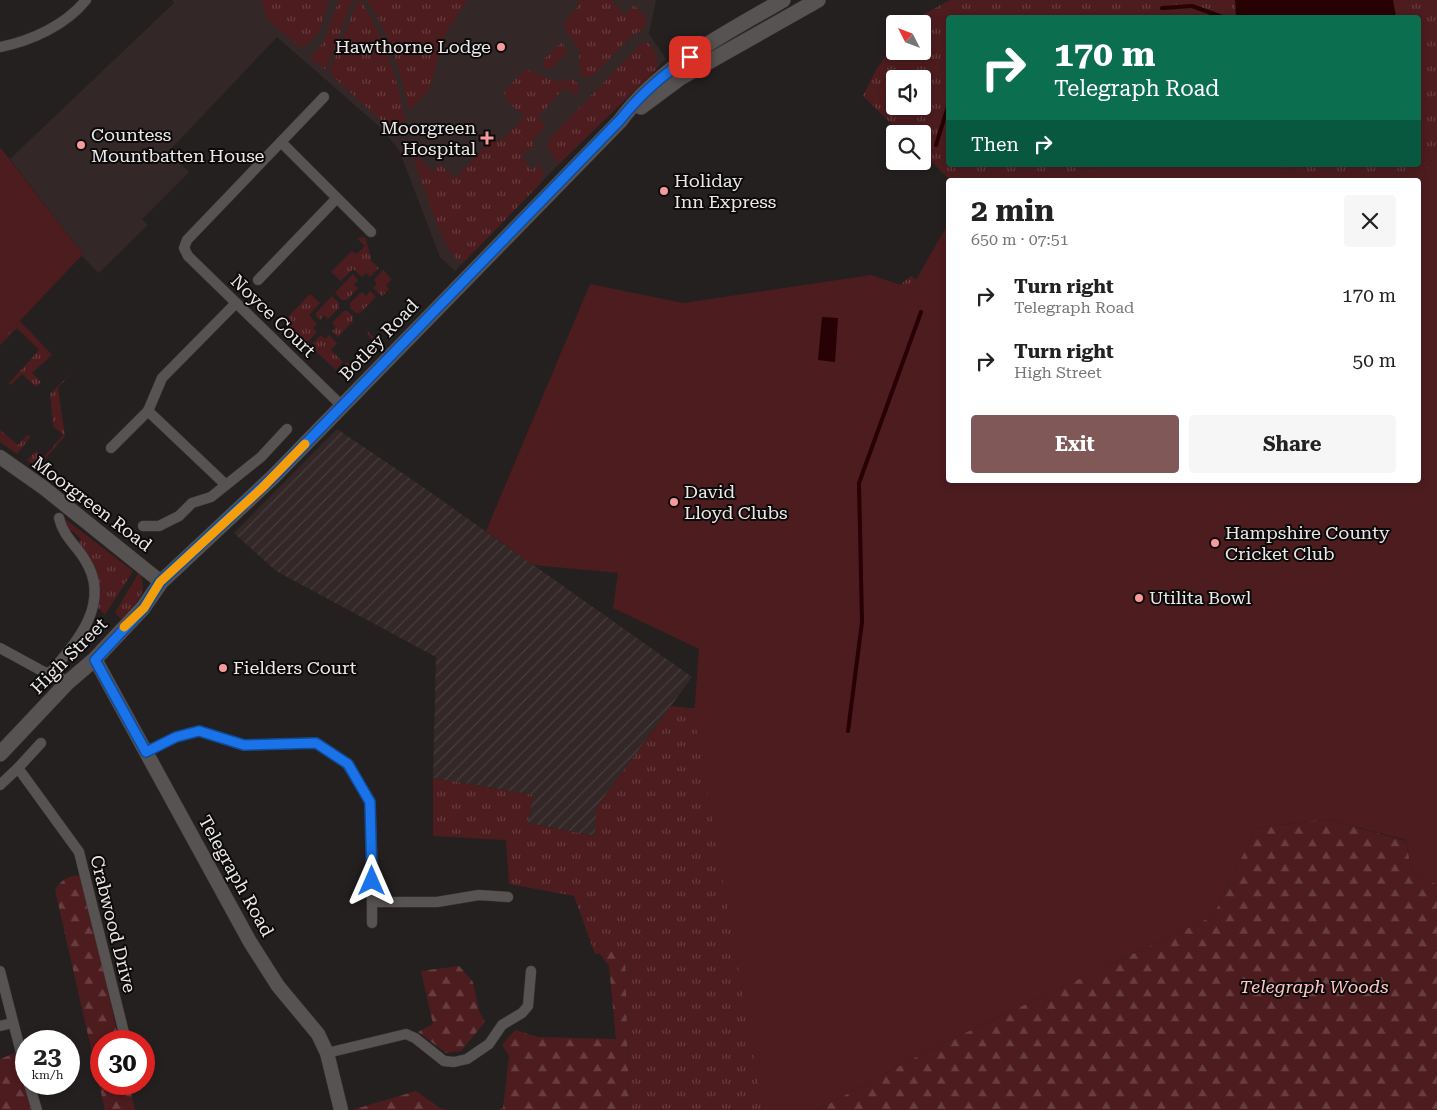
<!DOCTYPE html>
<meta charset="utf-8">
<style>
body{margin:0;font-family:"Roboto Serif",serif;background:#f6f6f6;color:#222;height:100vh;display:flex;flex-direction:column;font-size:19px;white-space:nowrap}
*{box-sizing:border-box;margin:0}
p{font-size:16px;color:#767676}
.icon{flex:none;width:28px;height:28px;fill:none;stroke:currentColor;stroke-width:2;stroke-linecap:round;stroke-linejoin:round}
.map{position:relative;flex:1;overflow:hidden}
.panel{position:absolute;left:946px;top:178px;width:475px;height:305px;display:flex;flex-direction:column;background:#fff;border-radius:5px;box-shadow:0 2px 8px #0003}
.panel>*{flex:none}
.top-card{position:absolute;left:946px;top:15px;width:475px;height:152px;border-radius:5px;box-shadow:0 2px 8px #0003;background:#0b6e4f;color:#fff;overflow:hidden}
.needle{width:32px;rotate:312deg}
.fabs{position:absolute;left:886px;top:15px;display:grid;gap:10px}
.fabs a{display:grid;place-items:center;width:45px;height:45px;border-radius:5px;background:#fff;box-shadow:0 2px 8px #0003;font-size:25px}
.speed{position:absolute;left:15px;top:1030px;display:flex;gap:10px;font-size:25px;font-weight:700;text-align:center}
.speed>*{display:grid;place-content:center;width:65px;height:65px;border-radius:50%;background:#fff;box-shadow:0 2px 8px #0003;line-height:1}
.speed small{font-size:12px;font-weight:400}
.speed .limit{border:8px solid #d22;background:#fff;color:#111}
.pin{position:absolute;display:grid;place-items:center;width:42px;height:42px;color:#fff;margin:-21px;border-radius:10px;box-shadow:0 2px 8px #0006}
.me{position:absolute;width:55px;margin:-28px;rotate:0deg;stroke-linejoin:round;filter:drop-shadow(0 0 4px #0008)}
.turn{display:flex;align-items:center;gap:18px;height:105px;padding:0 25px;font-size:22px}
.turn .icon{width:65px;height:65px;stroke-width:2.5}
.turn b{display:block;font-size:35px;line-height:42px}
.then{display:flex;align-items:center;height:48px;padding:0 25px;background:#0003;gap:10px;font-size:19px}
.round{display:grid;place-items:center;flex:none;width:52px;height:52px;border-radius:5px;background:#f6f6f6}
.overview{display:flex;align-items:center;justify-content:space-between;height:85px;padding:0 25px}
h1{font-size:30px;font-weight:700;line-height:38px}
.action{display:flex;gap:10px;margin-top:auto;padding:10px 25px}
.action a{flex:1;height:58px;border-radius:5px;background:#815858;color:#fff;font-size:20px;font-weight:700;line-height:58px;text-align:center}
.action a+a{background:#f6f6f6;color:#222}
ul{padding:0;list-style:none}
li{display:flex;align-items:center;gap:15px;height:65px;padding:0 25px}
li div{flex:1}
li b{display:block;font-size:19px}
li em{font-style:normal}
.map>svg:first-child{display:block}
.built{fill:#332827}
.industrial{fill:url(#industrial-furrows)}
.grass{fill:url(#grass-tufts);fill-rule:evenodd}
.forest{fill:url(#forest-firs)}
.park{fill:#4d1c1f}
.water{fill:#270104}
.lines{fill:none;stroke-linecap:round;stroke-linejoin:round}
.stream{stroke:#270104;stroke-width:4}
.minor-casing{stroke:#3e3a3a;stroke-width:11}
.tertiary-casing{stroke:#3e3a3a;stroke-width:15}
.secondary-casing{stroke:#3e3a3a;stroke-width:16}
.minor{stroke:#585353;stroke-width:10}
.tertiary{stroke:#585353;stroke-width:14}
.secondary{stroke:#585353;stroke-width:15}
.route-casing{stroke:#114b97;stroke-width:12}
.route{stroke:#1a73e8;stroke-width:9}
.slow{stroke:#f59e0b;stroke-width:9}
.poi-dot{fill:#f59b9b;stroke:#0c0a0a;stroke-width:2}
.labels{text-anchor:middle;stroke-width:4;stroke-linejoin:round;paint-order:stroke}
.poi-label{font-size:18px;fill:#ebe8e7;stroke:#0c0a0a;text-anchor:start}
.street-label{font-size:18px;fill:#ebe8e7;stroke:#0c0a0a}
.park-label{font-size:18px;font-style:italic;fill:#ffc4c3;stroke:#0c0a0a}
</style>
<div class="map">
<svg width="1437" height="1110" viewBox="0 0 1437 1110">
<defs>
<pattern id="industrial-furrows" width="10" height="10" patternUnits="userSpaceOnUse" patternTransform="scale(1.25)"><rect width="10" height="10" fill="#332827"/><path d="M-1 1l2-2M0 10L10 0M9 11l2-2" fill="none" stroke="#473d3c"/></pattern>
<pattern id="grass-tufts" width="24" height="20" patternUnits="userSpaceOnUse" patternTransform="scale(1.25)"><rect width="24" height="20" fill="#4d1c1f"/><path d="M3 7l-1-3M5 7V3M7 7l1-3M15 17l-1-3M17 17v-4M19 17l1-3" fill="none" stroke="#673d40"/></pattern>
<pattern id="forest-firs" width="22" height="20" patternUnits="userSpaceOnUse" patternTransform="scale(1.25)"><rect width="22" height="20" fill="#4d1c1f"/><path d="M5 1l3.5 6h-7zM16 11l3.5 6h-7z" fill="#673d40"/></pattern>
</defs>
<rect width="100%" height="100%" fill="#242020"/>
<path class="built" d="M172 0H656L649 34 666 59 560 163 455 271 440 257 399 150 381 128 277 37 168 152 189 172 142 219 148 225 99 273 82 256 83 254 10 159 174 3Z"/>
<path class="industrial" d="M337 429 420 485 692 677 596 808V836L528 823 533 795 433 778 436 657 276 571 234 533Z"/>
<g class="grass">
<path d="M261 0H328C325 17 319 42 300 47L267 19Z"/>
<path d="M339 0H352L326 70 310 58 323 43Z"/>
<path d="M358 0H360C386 39 398 80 406 126L404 130 391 129 329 73Z"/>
<path d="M367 0H467L445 35 429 90 409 111C401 70 390 35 367 0Z"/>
<path d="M576 0H611L624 15 634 5 646 17 644 29 631 36 592 77 587 78 580 74 579 49 564 28 563 24 580 4Z"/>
<path d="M950 0H1437V150L1419 186V180H1311L1287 169 1270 165H1419V18H949V165H1102L1085 171 1074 180H950L923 153 922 134H902L863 96 876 70 895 43V51H922V24H908L911 21ZM895 79H922V106H895Z"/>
<path d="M643 42 648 43C655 49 660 61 656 70L559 164 547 147 551 137Z"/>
<path d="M561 43 565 46 567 53 552 68H544L543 60Z"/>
<path d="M524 70C541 70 553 89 571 78L577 83 580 89 576 95 565 87 538 117 546 125 533 141 532 148 522 154 531 170 539 164C544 172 545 176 540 184L466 260C462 261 459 261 455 257 440 242 420 175 411 152L433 171 440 164 455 178 492 139 500 141 525 117 507 101 504 92Z"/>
<path d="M365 237 372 262 379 268 370 277 366 273 362 277 353 269 341 281 331 272 352 251 357 254 365 246 357 238Z"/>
<path d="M383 270 392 279 386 285 389 289 382 296 373 288 377 284 374 280Z"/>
<path d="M353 274 358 280 354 285 358 288 347 300H342L335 293Z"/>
<path d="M911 276 936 292 817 1110H629L625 950 595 954 574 896 509 884 506 840 433 836V778L533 795 528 823 595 836 596 808 671 706 697 709 900 285Z"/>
<path d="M370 291 376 297 360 313H356L350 308V303L362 292 366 296Z"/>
<path d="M310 294 320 303 309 315 317 324 313 328 317 332 307 343 287 324 291 319 288 317Z"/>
<path d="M332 296 339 303V308L328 319 324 315 320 320 315 314Z"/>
<path d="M344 311H347L353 316V321L338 337 332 331 336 327 332 323Z"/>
<path d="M20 321 52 355 32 373 41 382 36 387 22 374 11 385 9 383 39 350 17 328 0 345V341Z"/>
<path d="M368 332 383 345 348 381 338 372 347 362 355 369 369 357 367 355 374 348 372 344 373 340 367 334Z"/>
<path d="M321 335 325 339 329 335 337 343 331 350 343 362 336 370 310 346Z"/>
<path d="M71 373 58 388 65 436 37 468 27 460 36 451 44 457 63 435 53 426 50 394Z"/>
<path d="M0 430 18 445 27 435 31 436 17 454 0 442Z"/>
<path d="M65 519 133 571 105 615 97 607C98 574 99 570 77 544L81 539 71 530 68 533Z"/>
<path d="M139 572C150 593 135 605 121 619L115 613Z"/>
</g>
<g class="forest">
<path d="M1326 819 1406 841 1412 873 1437 884V1110H817L933 1048 1213 916 1256 828Z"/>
<path d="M82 875 119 1041H101V1084H129L135 1110H105L55 890C63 878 68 876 82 875Z"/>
<path d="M625 950 629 1110H498L503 1108 509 1056 502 1045 515 1030 538 1037 616 1039 609 966 599 953Z"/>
<path d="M459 966 473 982 479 1011 485 1022 461 1051 446 1053 418 1032 433 1024 421 971Z"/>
<path d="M20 1051 26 1072V1084L37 1110H0V1059Z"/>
<path d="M416 1091 440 1108 448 1110H352Z"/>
</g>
<g class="park">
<path d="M0 147 83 254 0 342Z"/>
<path d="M1437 150V884L1412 873 1406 840 1326 819 1256 828 1213 916 933 1048 817 1110H763L694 716 699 649 613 608 618 573 533 565 486 531 590 284 683 303 871 275 913 289 917 278 949 222V480H1419V186Z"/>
<path d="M1102 165H1270L1287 169 1311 180H1074L1085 171Z"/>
</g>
<g class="water">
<path d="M1235 0H1393L1396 17H1236Z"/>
<path d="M822 317 838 318 835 362 818 360Z"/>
</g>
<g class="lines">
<g class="stream">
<path d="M1162 8 1192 6 1225 18"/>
<path d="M936 145 949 103"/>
<path d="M848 731 862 622 859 483 921 312"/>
</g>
<g class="minor-casing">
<g id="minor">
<path d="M0 47C31 41 66 25 86 0"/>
<path d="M324 97 187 240 184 248 188 256 342 406"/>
<path d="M281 142 371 232"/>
<path d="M258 280 336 199"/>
<path d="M148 411 225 484"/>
<path d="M111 448 148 411 162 378 236 303"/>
<path d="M143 526H159L179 516 192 503 211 497 261 457 287 429"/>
<path d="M0 648 44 672 56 674 67 683"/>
<path d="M50 673C77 642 112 603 85 560 76 545 63 536 59 518"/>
<path d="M146 752 176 737 199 731 243 745 316 743 347 764 370 801 372 853V923"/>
<path d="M18 768 41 743"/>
<path d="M0 785 18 768 79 852 126 1041"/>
<path d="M372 902H437L479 895 508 897"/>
<path d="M0 971 26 1072"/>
<path d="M0 1026 13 1023"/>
<path d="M327 1053 406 1034 415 1038 444 1061 454 1062 467 1059 489 1044 502 1025 522 1013 528 1006 531 971"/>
<path d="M29 1084 37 1110"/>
</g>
</g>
<g class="tertiary-casing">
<g id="tertiary">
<path d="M0 457 44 488 161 582"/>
<path d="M95 659 250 942 278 986 318 1034 327 1053 341 1110"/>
</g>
</g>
<g class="secondary-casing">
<g id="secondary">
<path d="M641 107 680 78 818 0"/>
<path d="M0 754 67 683 95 659 143 608 161 582 273 477 620 121C661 65 725 34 783 0"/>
</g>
</g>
<use href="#minor" class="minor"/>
<use href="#tertiary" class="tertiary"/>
<use href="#secondary" class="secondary"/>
</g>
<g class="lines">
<g class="route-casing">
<path id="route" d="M372 881 370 802 348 764 316 743 244 745 199 731 176 737 146 752 95 660 144 608 160 582 273 477 620 120C640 95 663 74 690 57"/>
</g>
<use href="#route" class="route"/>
<path class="slow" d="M124 627 144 608 160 582 262 488 305 444"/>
</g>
<g class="poi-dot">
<circle cx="501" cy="47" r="5"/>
<path d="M484.5 130.5h5v5h5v5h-5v5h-5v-5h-5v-5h5z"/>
<circle cx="81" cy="145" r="5"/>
<circle cx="664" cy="191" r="5"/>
<circle cx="674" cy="502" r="5"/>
<circle cx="1215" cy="543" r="5"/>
<circle cx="1139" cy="598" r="5"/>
<circle cx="223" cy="668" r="5"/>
</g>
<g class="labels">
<g class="poi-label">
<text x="491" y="53" text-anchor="end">Hawthorne Lodge</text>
<text x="476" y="134" text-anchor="end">Moorgreen<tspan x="476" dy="21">Hospital</tspan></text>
<text x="91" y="141">Countess<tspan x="91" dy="21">Mountbatten House</tspan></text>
<text x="674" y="187">Holiday<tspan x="674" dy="21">Inn Express</tspan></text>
<text x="684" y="498">David<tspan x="684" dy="21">Lloyd Clubs</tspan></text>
<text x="1225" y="539">Hampshire County<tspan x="1225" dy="21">Cricket Club</tspan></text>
<text x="1149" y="604">Utilita Bowl</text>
<text x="233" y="674">Fielders Court</text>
</g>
<g class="street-label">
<text transform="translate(273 316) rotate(44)" y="6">Noyce Court</text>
<text transform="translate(379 340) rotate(-46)" y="6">Botley Road</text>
<text transform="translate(92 504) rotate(37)" y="6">Moorgreen Road</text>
<text transform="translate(69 656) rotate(-45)" y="6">High Street</text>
<text transform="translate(236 876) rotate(61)" y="6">Telegraph Road</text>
<text transform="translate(113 924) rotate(76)" y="6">Crabwood Drive</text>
</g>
<g class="park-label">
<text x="1314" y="993">Telegraph Woods</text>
</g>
</g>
</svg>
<div class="fabs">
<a><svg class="needle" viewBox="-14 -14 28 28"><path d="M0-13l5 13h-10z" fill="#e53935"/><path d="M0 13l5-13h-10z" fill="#767676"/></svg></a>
<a><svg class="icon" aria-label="sound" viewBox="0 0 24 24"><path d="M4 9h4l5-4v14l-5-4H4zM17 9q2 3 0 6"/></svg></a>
<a><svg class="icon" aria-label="search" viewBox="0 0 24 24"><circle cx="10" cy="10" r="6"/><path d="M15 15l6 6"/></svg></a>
</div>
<div class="speed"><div>23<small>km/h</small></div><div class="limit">30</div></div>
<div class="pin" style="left:690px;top:57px;background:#d93025"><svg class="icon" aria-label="arrive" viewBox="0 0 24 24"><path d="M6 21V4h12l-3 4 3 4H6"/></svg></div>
<svg class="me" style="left:372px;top:881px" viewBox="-20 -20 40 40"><path d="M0-17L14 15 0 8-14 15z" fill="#1a73e8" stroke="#fff" stroke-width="4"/></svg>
<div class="top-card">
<div class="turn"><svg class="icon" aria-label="right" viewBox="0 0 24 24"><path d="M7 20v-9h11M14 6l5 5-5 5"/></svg><div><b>170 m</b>Telegraph Road</div></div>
<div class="then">Then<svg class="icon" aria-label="right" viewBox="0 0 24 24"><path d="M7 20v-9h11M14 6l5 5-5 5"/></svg></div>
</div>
<section class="panel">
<div class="overview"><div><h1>2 min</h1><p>650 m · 07:51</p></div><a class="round"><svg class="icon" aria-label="close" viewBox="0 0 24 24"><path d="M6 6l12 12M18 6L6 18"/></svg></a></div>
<ul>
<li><svg class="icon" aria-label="right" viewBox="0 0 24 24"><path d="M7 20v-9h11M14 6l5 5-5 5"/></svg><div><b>Turn right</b><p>Telegraph Road</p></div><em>170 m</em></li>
<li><svg class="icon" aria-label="right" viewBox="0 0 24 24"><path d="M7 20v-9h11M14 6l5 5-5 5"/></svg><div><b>Turn right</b><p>High Street</p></div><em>50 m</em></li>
</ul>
<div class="action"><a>Exit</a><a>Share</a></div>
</section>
</div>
